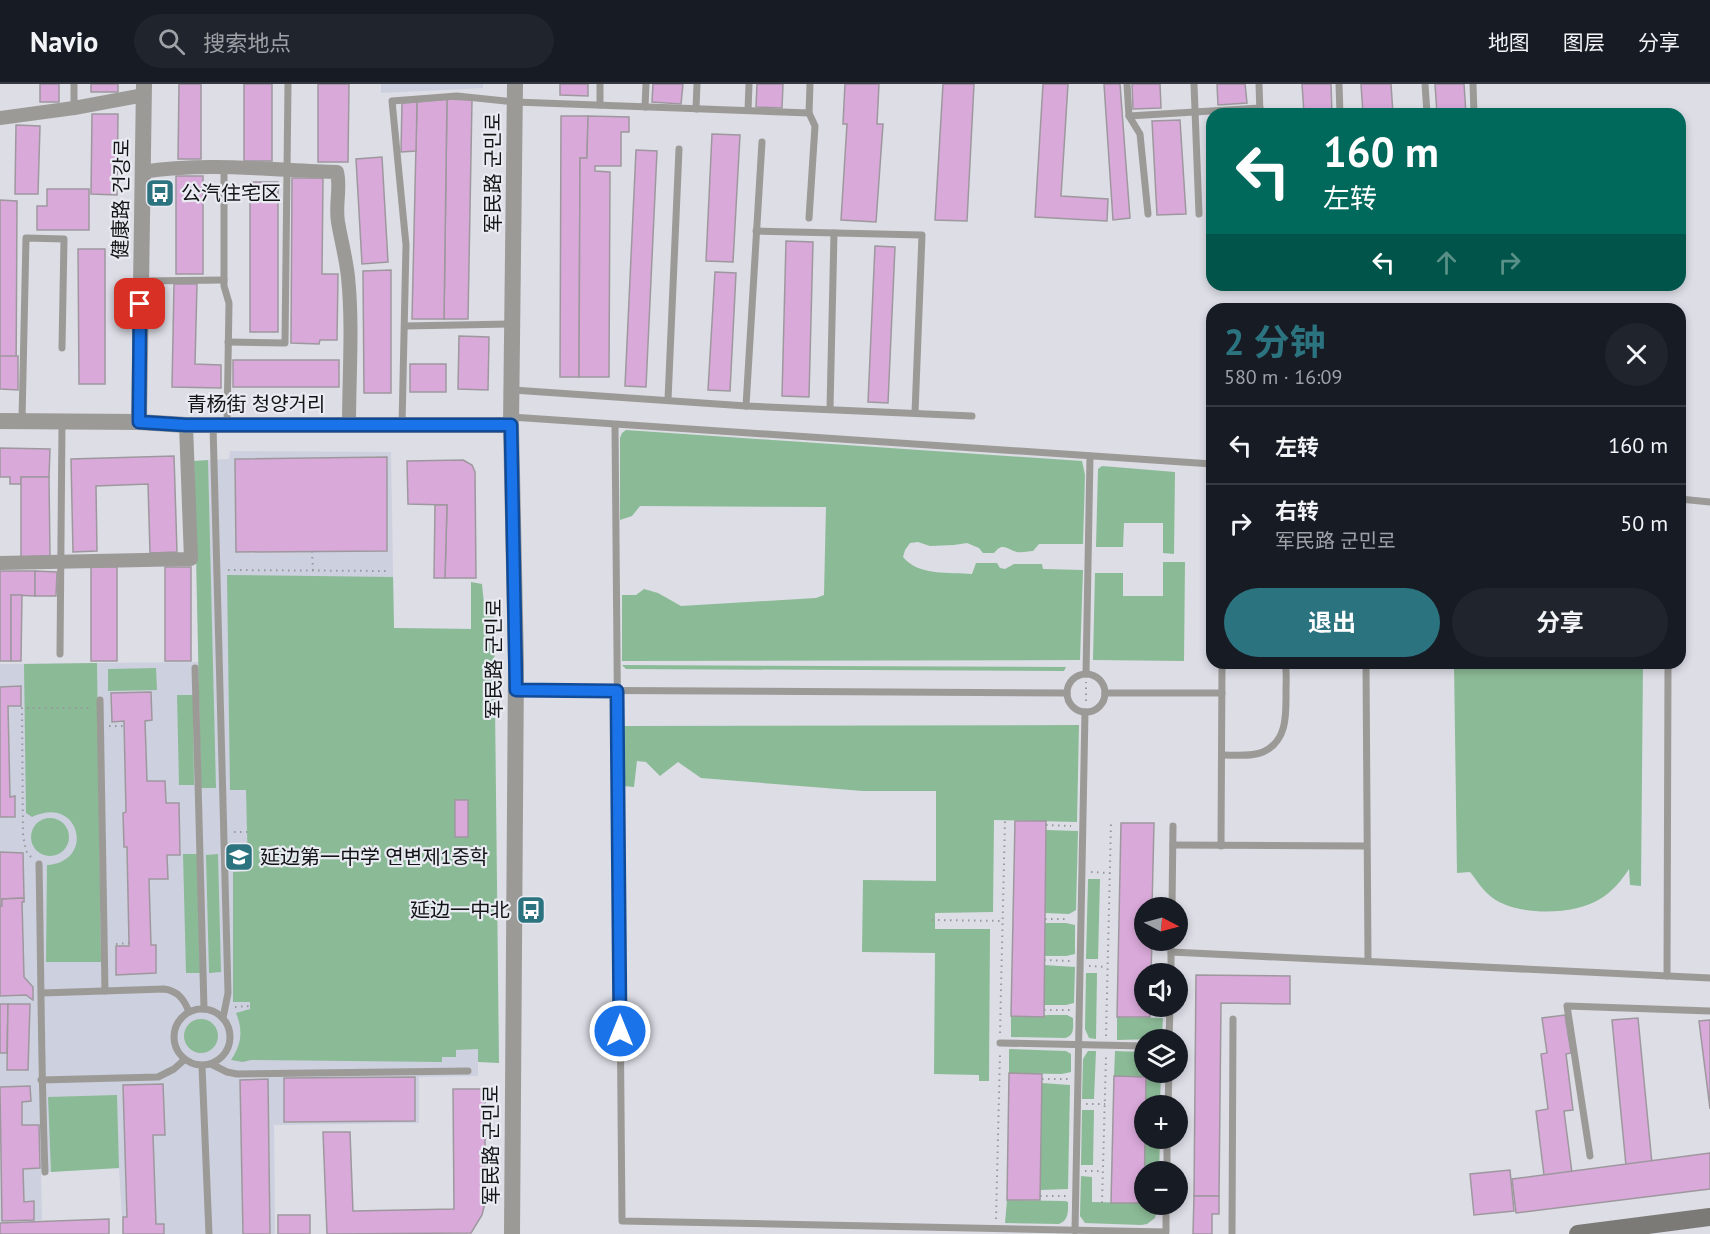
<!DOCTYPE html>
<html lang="zh">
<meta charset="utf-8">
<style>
body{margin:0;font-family:"PT Sans","Noto Sans SC","Noto Sans KR",sans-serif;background:#20242c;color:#f1f3f6;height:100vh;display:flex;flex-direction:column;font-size:22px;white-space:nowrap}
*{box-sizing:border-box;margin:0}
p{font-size:20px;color:#9ea1a6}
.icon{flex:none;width:33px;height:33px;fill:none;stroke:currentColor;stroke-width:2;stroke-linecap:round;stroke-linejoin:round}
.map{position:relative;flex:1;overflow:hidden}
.drawer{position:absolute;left:1206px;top:219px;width:480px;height:366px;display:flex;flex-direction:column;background:#171b24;border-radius:18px;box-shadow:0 3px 9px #0003}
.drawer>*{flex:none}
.banner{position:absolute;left:1206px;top:24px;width:480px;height:183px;border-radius:18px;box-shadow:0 3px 9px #0003;background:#00695c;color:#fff;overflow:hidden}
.needle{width:39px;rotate:96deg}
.buttons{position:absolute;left:1134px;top:813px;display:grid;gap:12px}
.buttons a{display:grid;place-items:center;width:54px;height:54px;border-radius:50%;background:#171b24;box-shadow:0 3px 9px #0003;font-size:30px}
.pin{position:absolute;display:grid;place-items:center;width:51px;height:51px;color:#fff;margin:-26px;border-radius:12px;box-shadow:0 3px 9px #0006}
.me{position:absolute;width:66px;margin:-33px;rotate:0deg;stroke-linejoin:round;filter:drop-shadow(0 0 4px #0008)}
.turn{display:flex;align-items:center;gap:21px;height:126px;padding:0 18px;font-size:27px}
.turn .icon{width:78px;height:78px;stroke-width:2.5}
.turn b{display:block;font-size:42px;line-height:51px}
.lanes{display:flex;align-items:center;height:57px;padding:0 18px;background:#0003;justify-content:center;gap:30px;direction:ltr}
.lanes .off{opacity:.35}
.round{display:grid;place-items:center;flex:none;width:63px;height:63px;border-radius:32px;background:#20242c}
.overview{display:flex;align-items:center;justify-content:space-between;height:102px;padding:0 18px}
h1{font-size:36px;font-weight:700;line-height:45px;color:#2c7380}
.primary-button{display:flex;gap:12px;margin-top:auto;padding:12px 18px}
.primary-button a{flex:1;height:69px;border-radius:36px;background:#2c7380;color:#fff;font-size:24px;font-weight:700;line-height:69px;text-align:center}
.primary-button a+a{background:#20242c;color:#f1f3f6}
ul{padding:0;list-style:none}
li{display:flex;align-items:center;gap:18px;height:78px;padding:0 18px;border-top:2px solid #363941}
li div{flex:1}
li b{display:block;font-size:22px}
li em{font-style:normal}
header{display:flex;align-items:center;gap:36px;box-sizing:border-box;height:84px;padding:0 30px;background:#171b24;border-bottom:2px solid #363941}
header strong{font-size:28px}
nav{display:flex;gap:33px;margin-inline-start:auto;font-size:21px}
.search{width:420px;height:54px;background:#20242c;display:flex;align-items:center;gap:15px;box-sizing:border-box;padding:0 21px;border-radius:33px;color:#9ea1a6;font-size:22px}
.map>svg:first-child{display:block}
.built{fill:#cdd0de}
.green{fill:#8bba96}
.building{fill:#d9a9d9;stroke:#9e989e;stroke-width:1.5}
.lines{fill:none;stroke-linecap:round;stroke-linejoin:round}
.path{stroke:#98999f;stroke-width:2;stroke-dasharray:1.5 4.5;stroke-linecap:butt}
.service{stroke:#9c9a97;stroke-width:7}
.minor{stroke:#9c9a97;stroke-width:14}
.tertiary{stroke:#9c9a97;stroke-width:16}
.secondary{stroke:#7c7a76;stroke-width:18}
.route-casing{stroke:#114b97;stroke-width:15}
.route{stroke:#1a73e8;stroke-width:10}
.labels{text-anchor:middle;stroke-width:4.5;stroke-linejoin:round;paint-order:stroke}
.street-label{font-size:20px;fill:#131416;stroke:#e9ebf2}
.poi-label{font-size:20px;fill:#131416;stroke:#e9ebf2;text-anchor:start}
</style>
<header>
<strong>Navio</strong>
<div class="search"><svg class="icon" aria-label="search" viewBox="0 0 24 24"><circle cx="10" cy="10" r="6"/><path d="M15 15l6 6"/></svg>搜索地点</div>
<nav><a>地图</a><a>图层</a><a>分享</a></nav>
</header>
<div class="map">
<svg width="1710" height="1150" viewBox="0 0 1710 1150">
<rect width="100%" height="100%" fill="#dcdde5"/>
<g class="built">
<path d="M381 0H483V4L381 9Z"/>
<path d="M230 367 391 368 394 544 478 545V992L419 993V1039L274 1041 275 1150H123L119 1084 41 1088 42 1136 0 1137V580L199 578 194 377 229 375Z"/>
</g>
<g class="green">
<path d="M626 346 1082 377 1085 391 1083 460H1039L1033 467C1028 467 1021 469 1017 468 1006 465 1003 458 994 469H983L979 464 967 459 954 461 930 462 918 458 910 459 905 466 903 473C918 492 950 488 972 490L976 479H997L1000 484 1005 485 1014 480H1042L1043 485 1083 486 1080 576 622 577V511H636L644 505 658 509 681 522 816 514 824 511 826 423 640 422 632 432 620 436V354L622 349Z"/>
<path d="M208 376 216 704H201L194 377Z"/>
<path d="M1102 382 1175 388 1174 470 1163 469V439H1124L1123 463H1096L1098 385Z"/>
<path d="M1163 478H1185L1184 577 1093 576 1095 489H1123V512H1163Z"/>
<path d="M227 491 393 493 394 544 471 545V498L482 500 485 530 494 531 499 979 478 978V965L456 966V973H442V978L251 976 243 978 231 976C242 960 243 946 236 929L250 925V918H233V788L248 787 246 706H230Z"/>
<path d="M97 579 101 878H46L47 781C96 778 80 710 32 733L26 729 24 580Z"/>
<path d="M1454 579H1643L1641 802 1630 801 1629 785C1621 797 1612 808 1600 815 1574 832 1511 833 1488 810 1481 804 1476 795 1470 788L1457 789Z"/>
<path d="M622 581 1066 583 1064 587 626 585Z"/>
<path d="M156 584 157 606 108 607V585Z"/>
<path d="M177 611H193L194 701H179Z"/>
<path d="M1079 641 1077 738 994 736 993 828 935 829V845H990L989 997H979V991L934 990 935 869 862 868 863 796 936 797V707H863L701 694 678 678 660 692 646 678 637 677 634 703 624 702V642Z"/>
<circle cx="50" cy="753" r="19"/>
<path d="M1046 746 1078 747 1076 826 1069 830 1045 829Z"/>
<path d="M183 770H198L200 889H186Z"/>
<path d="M218 770 221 888 209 889 206 771Z"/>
<path d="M1088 795H1100L1098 875H1086Z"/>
<path d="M1045 839H1066L1075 841V870L1066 872H1045Z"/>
<path d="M1044 881 1075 883 1074 919 1066 921H1044Z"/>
<path d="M1086 889H1097L1096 955 1089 954 1085 945Z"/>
<path d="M1051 931H1067L1073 934C1073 943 1075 951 1065 954L1011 953V932Z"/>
<path d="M1117 933 1163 934 1162 951 1156 955 1117 956Z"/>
<circle cx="201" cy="952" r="17"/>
<path d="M1009 965 1066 967 1071 970V988L1062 990 1009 989Z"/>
<path d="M1088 967H1096L1094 1015H1082L1083 975Z"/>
<path d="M1115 967 1144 968V988L1161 989 1160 1021H1146V993L1114 992Z"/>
<path d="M1042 999 1070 1001 1068 1105 1040 1106Z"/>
<path d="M117 1011 119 1084 51 1088 48 1013Z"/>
<path d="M1082 1026H1094L1093 1081H1081Z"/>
<path d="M1145 1055H1160L1159 1087H1145Z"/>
<path d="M1081 1092 1092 1093V1118L1144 1119V1112V1120L1158 1121 1155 1134 1147 1140 1141 1141 1085 1139 1080 1132Z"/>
<path d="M1007 1116 1065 1117 1068 1118C1068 1127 1069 1136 1059 1140L1005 1139Z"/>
</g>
<g class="building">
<rect x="40" y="0" width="19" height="18"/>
<rect x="91" y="0" width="27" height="8"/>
<path d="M179 0H201V75H178Z"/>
<rect x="244" y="0" width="28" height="77"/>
<path d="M318 0H349L348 78H318Z"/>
<path d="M560 0H588V12L560 11Z"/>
<path d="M653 0H683L681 20 652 18Z"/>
<path d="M757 0H783L782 24 756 23Z"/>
<path d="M845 0H879L877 40H883L876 138 841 136 847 40H843Z"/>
<path d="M943 0H974L967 137 935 136Z"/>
<path d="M1043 0H1068L1061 112 1108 115 1107 137 1035 133Z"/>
<path d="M1104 0H1120L1130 134 1113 136Z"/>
<path d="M1132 0H1160L1161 24 1133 25Z"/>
<path d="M1217 0H1245L1247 19 1218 21Z"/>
<path d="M1302 0H1331L1332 30H1304Z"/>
<path d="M1361 0H1391L1393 30H1363Z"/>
<path d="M1435 0H1464L1466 30H1437Z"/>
<path d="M447 15 472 16 468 235H444Z"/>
<path d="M447 15 444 235H412L417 18Z"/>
<path d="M417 18 416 67 401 68 402 19Z"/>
<path d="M92 30H118L117 111 91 110Z"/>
<path d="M561 32H588L587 74H580L579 293H560Z"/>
<path d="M588 32 629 33V48H621V82H595V87L610 88 609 293H579L580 74H587Z"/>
<path d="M1180 36 1186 130 1157 131 1152 37Z"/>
<path d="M16 41 40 42 38 110H15Z"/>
<path d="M712 50 740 51 733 178 706 177Z"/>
<path d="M636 66 657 67 646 303 625 302Z"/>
<path d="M382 73 388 178 362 180 356 75Z"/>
<rect x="176" y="92" width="27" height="98"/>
<path d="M292 94H323L322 190H338L337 256H320L319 260 291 259Z"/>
<rect x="250" y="98" width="28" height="150"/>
<path d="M47 105H89V146H37V122H47Z"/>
<path d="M0 116 17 117 16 301 0 300Z"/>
<path d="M786 157 813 158 809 313 782 312Z"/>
<path d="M875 162 895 163 888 319 868 318Z"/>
<path d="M78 165H105V300H79Z"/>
<path d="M391 186V309H364L363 187Z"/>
<path d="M715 188 736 189 730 307 708 306Z"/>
<path d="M174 200H197L195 280 221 281V304L172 303Z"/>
<path d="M459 252 489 253 488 306 458 305Z"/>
<path d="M0 272H18V306L0 305Z"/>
<rect x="233" y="276" width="106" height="27"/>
<rect x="410" y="280" width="36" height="28"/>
<path d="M0 364 50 365 49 393H21V400H10V393H0Z"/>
<path d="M174 372 177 468 150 469 148 400 96 402 97 467 73 468 71 375Z"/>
<path d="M387 373V467L236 468 235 375Z"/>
<path d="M463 376 472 381 475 388 476 494H445L447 421 408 420 407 377Z"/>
<path d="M21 393H49L50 472 21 473Z"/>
<path d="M435 421H447L445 494H434Z"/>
<rect x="91" y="483" width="26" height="94"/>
<rect x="165" y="483" width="26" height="94"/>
<path d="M0 487H35V512L11 511V577H0Z"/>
<path d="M35 487 57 488 56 512H35Z"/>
<path d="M11 511H22L21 577H11Z"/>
<path d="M21 602V622H8L10 713 15 712V733H0V603Z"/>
<path d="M151 608 152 636 145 637 147 697H165L166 719H179L180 771H167L168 795H149L151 861H156V889L116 891V862H129V859L127 763H124L123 729 126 728 124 637 112 638 111 609Z"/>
<rect x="455" y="716" width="13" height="37"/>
<path d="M1015 737H1046L1044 933 1011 932Z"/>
<path d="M1121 739H1154L1152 824H1144V856H1152L1151 890H1144V922H1150V933H1117Z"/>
<path d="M0 768 23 769 24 814 2 815V822H0Z"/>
<path d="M24 814V818H22L24 893 33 903V916L26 911 0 912V822H2V815Z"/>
<path d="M1196 891 1290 892V920L1221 919 1219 1112H1194Z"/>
<path d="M0 920H8L7 969H0Z"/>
<path d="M8 920H30L28 986H7Z"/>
<path d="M1565 931 1571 969 1566 970 1573 1026 1564 1027 1576 1120 1548 1123 1536 1027 1548 1025 1541 970 1547 969 1542 934Z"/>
<path d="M1638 934 1655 1111 1629 1113 1612 936Z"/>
<path d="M1710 936V1025L1699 937Z"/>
<path d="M1009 989 1042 990 1040 1116H1007Z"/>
<path d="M1114 992 1146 993 1144 1119H1111Z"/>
<path d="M415 993V1037L284 1038V994Z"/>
<path d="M268 995 270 1150H243L240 996Z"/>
<path d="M163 1000 165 1051H153L156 1140H164V1150H123V1133H127L123 1001Z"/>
<path d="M30 1002 31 1017 22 1018V1041H39L40 1084 23 1085 24 1118 34 1117V1136L2 1137 0 1003Z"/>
<path d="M453 1005H485V1119L482 1131 471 1149 327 1150 323 1048H350L353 1127 454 1125Z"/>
<path d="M1710 1069V1105L1516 1129 1512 1095Z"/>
<path d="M1510 1086 1514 1127 1474 1131 1470 1090Z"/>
<path d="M1194 1112H1219V1130H1212V1150H1193Z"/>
<rect x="278" y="1131" width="32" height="19"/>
<path d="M109 1135V1150H0V1139Z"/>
</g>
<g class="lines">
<g class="path">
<path d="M312 467 313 487"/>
<path d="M228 486 386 487"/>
<path d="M1086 617V598"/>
<path d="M109 642H124"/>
<path d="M1046 741 1071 742"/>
<path d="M234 748H247"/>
<path d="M31 773 26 767 23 751 22 624H91"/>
<path d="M1091 788 1110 789"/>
<path d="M1045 835H1069"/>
<path d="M932 836 1003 837"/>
<path d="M116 860 129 859"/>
<path d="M1044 876 1071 877"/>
<path d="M1089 882 1107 883"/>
<path d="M235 923 250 922"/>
<path d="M1044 926H1070"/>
<path d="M1000 949 1005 736"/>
<path d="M1106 952 1111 739"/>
<path d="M1042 995H1069"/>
<path d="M1086 1020H1105"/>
<path d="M1085 1087H1103"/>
<path d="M1040 1112H1067"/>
<path d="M1102 1119 1106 973"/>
<path d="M996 1135 1000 970"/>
</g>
<g class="service">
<path d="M74 0V24"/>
<path d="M1127 0 1129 32 1140 50 1148 130"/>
<path d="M1194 0 1199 130"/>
<path d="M1259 0 1260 30"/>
<path d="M1339 0 1340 30"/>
<path d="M1425 0 1427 30"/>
<path d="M1473 0 1474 30"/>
<path d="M600 21V0"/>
<path d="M645 23 646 0"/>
<path d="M696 25 697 0"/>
<path d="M748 26 749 0"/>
<path d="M1129 32 1260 24"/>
<path d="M224 84V202L229 219 227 341"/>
<path d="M809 134 815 42 809 29 810 0"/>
<path d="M756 147 922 151 915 329"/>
<path d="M142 197 224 196"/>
<path d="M405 242 513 240"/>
<path d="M228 258 285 259 288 0"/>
<path d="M513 306 746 322 972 332"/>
<path d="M668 316 679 65"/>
<path d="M746 322 762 58"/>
<path d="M830 325 834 149"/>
<path d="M511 333 1212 380"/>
<path d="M22 336 26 154 64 155 62 264"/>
<path d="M213 341 228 909 223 934"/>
<path d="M402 341 406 161 392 17 457 12 515 18 809 29"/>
<path d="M615 341 622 1137 1166 1148V1120"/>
<path d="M1680 415 1710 418"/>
<path d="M60 570 62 339"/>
<path d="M1366 579 1368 877"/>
<path d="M195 584 204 925"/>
<circle cx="1086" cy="609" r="19"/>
<path d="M1086 590 1090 372"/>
<path d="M515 606 1067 609"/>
<path d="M1105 609H1222"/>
<path d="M100 616 105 907"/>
<path d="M1222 671C1235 671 1251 673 1263 668 1288 657 1286 629 1286 607 1286 598 1287 588 1285 579"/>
<path d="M1173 761 1366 762"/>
<path d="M1221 762 1222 579"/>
<path d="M39 780C41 883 41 985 45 1088"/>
<path d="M1172 824 1173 742"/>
<path d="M1171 868 1710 894"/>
<path d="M1171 890V856"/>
<path d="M1667 892 1668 579"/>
<path d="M42 909 164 905C178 907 184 915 189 928"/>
<circle cx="202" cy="953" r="28"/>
<path d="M1169 956 1170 922"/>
<path d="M1000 959 1144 962"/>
<path d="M211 980 227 988 237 990 468 987"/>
<path d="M202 982 209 1150"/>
<path d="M41 996 158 993 174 985 184 976"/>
<path d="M1168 1022 1169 988"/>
<path d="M1590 1072 1567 922 1710 927"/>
<path d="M1167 1088V1054"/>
<path d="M1075 1147 1085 628"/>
<path d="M1232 1150 1233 935"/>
</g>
<g class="minor">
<path d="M0 34 74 24 144 11"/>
<path d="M142 88C205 78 272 86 337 88 341 104 335 121 338 138 341 156 346 174 348 193 353 241 349 292 349 341"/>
<path d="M0 479 191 475 186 341"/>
</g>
<g class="tertiary">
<path d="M0 337 139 338 186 341H511"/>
<path d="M139 338 144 0"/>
<path d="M512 1150 516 580 511 341 515 0"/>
</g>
<path class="secondary" d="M1578 1150 1710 1133"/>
</g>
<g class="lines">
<g class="route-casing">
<path id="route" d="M140 220 139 338 186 341H511L516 606 617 607 620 947"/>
</g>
<use href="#route" class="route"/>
</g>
<defs>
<g id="bus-square" transform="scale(1.5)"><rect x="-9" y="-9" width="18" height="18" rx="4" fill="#2c7380" stroke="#e9ebf2"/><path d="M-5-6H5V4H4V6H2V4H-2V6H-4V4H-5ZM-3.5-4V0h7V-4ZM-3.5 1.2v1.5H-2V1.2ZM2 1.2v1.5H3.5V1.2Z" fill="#fff"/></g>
<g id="school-square" transform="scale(1.5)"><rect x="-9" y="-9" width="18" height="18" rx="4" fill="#2c7380" stroke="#e9ebf2"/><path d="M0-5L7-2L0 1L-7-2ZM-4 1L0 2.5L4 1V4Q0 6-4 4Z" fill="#fff"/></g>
</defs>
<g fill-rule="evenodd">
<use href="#bus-square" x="160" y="109"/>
<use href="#school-square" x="239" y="773"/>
<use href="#bus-square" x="531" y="826"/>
</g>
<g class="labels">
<g class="street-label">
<text transform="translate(493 89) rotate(-90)" y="7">军民路 군민로</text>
<text transform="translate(121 115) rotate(-89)" y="7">健康路 건강로</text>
<text x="256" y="327">青杨街 청양거리</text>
<text transform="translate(494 575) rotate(-90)" y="7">军民路 군민로</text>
<text transform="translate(491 1061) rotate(-90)" y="7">军民路 군민로</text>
</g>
<g class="poi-label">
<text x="181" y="116">公汽住宅区</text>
<text x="260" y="780">延边第一中学 연변제1중학</text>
<text x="510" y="833" text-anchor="end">延边一中北</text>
</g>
</g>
</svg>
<div class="buttons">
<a><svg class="needle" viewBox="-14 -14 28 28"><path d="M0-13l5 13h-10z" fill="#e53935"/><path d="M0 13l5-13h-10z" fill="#9ea1a6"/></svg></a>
<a><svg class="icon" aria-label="sound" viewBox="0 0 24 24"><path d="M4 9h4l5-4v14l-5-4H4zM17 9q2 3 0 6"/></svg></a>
<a><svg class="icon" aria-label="layers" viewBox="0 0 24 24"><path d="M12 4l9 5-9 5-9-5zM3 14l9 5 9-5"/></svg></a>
<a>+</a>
<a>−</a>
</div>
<div class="pin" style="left:140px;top:220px;background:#d93025"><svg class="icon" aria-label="arrive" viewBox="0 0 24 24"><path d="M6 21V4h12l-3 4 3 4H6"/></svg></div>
<svg class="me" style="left:620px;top:947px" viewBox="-20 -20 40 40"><circle r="17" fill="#1a73e8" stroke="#fff" stroke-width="3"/><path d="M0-11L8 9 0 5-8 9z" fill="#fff"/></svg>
<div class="banner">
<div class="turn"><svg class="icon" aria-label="left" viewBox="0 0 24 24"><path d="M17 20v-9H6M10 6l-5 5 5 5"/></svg><div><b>160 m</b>左转</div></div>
<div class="lanes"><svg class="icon" aria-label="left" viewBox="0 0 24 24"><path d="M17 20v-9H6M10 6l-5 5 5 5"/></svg><svg class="icon off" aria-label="ahead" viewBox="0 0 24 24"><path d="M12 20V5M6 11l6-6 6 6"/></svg><svg class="icon off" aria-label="right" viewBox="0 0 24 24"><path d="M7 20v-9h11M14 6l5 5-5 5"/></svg></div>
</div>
<section class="drawer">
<div class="overview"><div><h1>2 分钟</h1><p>580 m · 16:09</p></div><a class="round"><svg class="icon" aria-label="close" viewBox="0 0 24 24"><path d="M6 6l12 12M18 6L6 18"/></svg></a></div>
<ul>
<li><svg class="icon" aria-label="left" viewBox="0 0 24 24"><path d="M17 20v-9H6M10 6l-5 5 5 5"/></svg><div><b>左转</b></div><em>160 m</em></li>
<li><svg class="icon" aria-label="right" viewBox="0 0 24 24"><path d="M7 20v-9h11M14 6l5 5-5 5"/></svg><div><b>右转</b><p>军民路 군민로</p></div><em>50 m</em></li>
</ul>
<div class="primary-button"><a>退出</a><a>分享</a></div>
</section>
</div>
